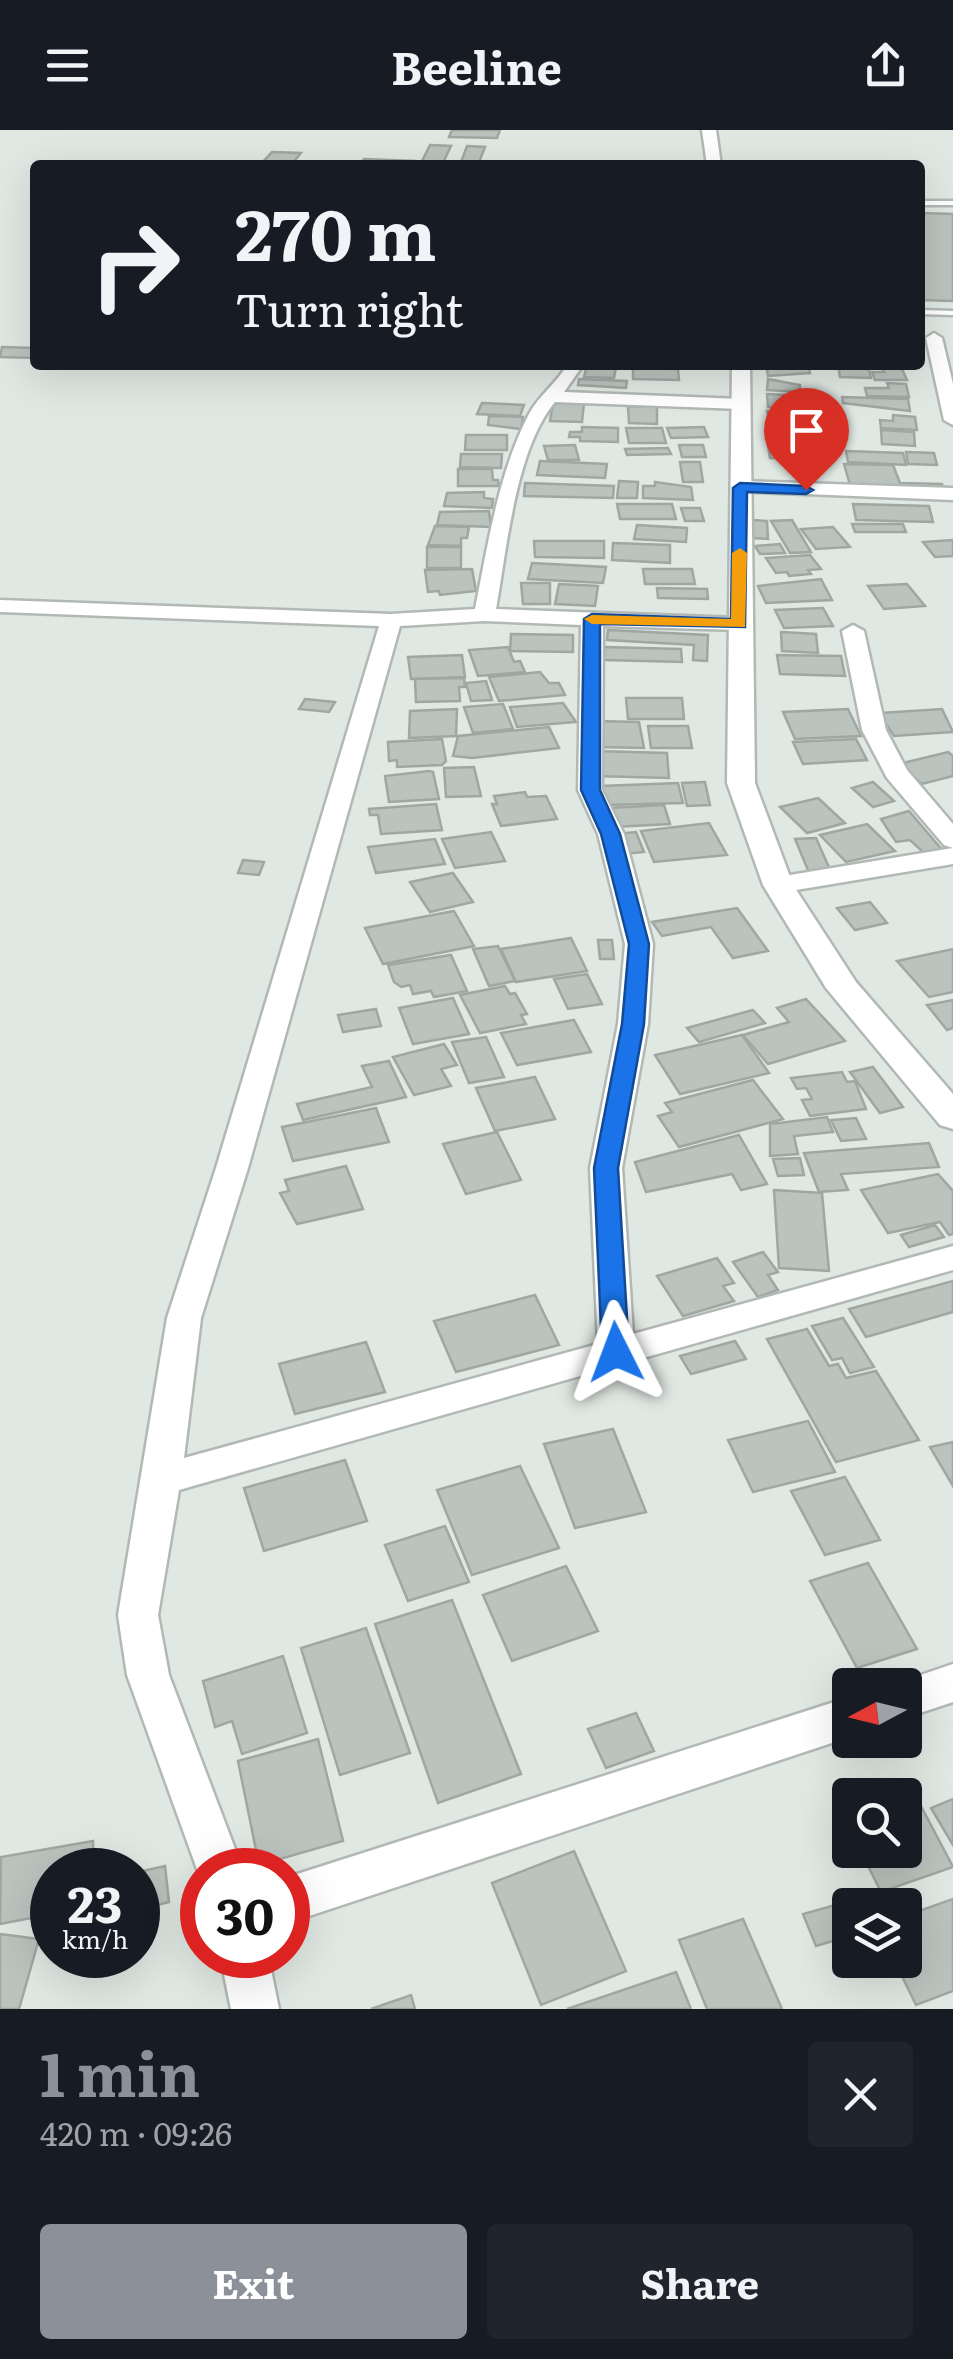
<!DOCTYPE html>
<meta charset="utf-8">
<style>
body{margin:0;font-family:Literata,serif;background:#20242c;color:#f1f3f6;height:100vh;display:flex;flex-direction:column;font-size:38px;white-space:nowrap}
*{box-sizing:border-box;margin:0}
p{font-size:32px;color:#9ea1a6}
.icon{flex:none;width:55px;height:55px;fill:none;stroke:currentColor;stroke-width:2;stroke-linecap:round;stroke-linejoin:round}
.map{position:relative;height:1879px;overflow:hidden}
.sheet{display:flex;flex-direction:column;background:#171b24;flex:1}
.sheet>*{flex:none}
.hud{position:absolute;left:30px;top:30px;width:895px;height:210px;border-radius:10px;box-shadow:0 10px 40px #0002;background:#171b24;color:#f1f3f6;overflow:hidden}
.needle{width:65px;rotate:263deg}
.fabs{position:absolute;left:832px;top:1538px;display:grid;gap:20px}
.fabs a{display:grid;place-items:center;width:90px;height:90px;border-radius:10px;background:#171b24;box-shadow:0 10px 40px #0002;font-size:50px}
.speed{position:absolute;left:30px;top:1718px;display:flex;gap:20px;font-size:50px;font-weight:700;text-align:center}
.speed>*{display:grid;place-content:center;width:130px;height:130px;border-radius:50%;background:#171b24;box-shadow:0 10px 40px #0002;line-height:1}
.speed small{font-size:25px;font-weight:400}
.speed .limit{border:15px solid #d22;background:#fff;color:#111}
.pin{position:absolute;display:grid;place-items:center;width:85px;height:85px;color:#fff;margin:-102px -42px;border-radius:50% 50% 50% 0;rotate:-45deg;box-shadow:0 0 10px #0007}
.pin .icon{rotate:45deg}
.me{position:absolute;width:110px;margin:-55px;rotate:357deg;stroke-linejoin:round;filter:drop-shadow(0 0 8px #0008)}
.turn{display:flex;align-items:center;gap:35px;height:210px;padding:0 40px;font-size:45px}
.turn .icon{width:130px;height:130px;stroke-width:2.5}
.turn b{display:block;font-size:70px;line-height:85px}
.round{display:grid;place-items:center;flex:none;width:105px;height:105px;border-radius:10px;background:#20242c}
.summary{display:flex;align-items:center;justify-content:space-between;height:170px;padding:0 40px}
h1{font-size:60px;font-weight:700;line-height:75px;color:#8c9099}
.button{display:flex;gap:20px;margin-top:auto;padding:20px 40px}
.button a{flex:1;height:115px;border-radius:10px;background:#8c9099;color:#fff;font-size:40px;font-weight:700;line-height:115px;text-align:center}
.button a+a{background:#20242c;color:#f1f3f6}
header{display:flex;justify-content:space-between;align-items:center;height:130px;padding:0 40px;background:#171b24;font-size:45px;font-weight:700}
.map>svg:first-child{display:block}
.building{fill:#bbc3be;stroke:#a0a7a3;stroke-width:2.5}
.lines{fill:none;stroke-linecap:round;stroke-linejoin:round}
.service-casing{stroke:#b2b9b5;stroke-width:5}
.minor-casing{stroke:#b2b9b5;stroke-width:5}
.tertiary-casing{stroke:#b2b9b5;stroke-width:5}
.service{fill:#fff;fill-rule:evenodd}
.minor{fill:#fff;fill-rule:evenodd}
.tertiary{fill:#fff;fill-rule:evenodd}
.route{fill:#1a73e8;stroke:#114b97;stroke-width:2.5}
.slow{fill:#f59e0b}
</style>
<header><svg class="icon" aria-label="menu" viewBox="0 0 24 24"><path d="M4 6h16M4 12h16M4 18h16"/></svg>Beeline<svg class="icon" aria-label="share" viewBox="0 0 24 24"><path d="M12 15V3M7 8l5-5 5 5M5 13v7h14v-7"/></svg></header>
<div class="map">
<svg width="953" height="1879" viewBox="0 0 953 1879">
<rect width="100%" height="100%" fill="#e0e8e3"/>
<g class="building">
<path d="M452 0H500L497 8 449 7Z"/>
<path d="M430 15 451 16 442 35H420Z"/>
<path d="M467 16 485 17 478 35H460Z"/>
<path d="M272 22 301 23 291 35H260Z"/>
<path d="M364 29 414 31 411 35 360 34Z"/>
<path d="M920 83 953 84V171L920 170Z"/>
<path d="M2 217 35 218V228L0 227Z"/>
<path d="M587 235 616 237 614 248 584 247Z"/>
<path d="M766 235H808L810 243 768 246Z"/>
<path d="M838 236 868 237 871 248 840 247Z"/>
<path d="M633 238 678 239 679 250 633 249Z"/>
<path d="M882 238 902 239 907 250H875L872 242H884Z"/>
<path d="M579 249 627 251 626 258 578 255Z"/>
<path d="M768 249 800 255V262L767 260Z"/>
<path d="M887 253 906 254 909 267 867 266 865 258H889Z"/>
<path d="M767 264 788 265V269L799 270V278L768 277Z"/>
<path d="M842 267 908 269 910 281 843 273Z"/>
<path d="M553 272 584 273 582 292 550 291Z"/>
<path d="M482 273 524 275 520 286 477 284Z"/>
<path d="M628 276 657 277V294L629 293Z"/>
<path d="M767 281H809L811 288H800L802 294 770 293Z"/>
<path d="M893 285 915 287 917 300 881 298 880 290 893 291Z"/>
<path d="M489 286 523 287 521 299 488 295Z"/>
<path d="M582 297 618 298V312L580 311V307H569L570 302H582Z"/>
<path d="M704 297 708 307 671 308 667 298Z"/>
<path d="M626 298H662L666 313H629Z"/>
<path d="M768 298 811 299 813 312 770 310Z"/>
<path d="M881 300 914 302 915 316 882 314Z"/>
<path d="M466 305H507V320H465Z"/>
<path d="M575 315 579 330H548L544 316Z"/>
<path d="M679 315H703L706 327H682Z"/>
<path d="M768 315 802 316 804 329 770 328Z"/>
<path d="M668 318 671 324 627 325 625 319Z"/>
<path d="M846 321 903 323 906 335 848 332Z"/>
<path d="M906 322 934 323 937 335 908 334Z"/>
<path d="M461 324H502L501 338 460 337Z"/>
<path d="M540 331 607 334 605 348 537 345Z"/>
<path d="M680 332H700L703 352H683Z"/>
<path d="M844 334 893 335 900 353 942 354 944 359 851 358Z"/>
<path d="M458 339H492L493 350H498L499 356H458Z"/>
<path d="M619 351 638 352 637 368H617Z"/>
<path d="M655 352 691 357 693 370 643 368V356H655Z"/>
<path d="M525 353 614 356 613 368 524 366Z"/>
<path d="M484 362V368L493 369 492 378 444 376 447 363Z"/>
<path d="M617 374H672L676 389H620Z"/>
<path d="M853 374 929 376 933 392 856 390Z"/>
<path d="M681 378H700L704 391H685Z"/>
<path d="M489 381 491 397 437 395 440 382Z"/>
<path d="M753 390 767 391 768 409 753 408Z"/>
<path d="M792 390 811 422 790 423 771 391Z"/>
<path d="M852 394H903L906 402H855Z"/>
<path d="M637 395 687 398 686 412 634 409Z"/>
<path d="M435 396 469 397 467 408H461V416L428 415Z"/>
<path d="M833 397 850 417 816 419 801 399Z"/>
<path d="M953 410V426L935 427 923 412Z"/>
<path d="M534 411H604V428L535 427Z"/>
<path d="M613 413 670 415V433L612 430Z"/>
<path d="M780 414 785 423 760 424 755 416Z"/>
<rect x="427" y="417" width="34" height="21"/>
<path d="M810 425 821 439 808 440 811 444 789 446 787 442 776 443 766 428Z"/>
<path d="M532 433 606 437 603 453 528 449Z"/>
<path d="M472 439 476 461 440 465 439 461 428 462 425 440Z"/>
<path d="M643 439H692L695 454H645Z"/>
<path d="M821 449 832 470 766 473 758 456Z"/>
<path d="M521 453H550V474H523Z"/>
<path d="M559 454 598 456 595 476 555 474Z"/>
<path d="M907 454 925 476 884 479 868 456Z"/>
<path d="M657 458 707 459 708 469 658 468Z"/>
<path d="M823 478 833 496 784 498 775 480Z"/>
<path d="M608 500 708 505 707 531 693 530 694 515 607 510Z"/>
<path d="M781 502 816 504 818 523 782 521Z"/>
<path d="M511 504 573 505V522L510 521Z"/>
<path d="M508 517 514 532 520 531 525 542 478 546 469 520Z"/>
<path d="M604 517 681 519 682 532 604 530Z"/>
<path d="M462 525 465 547 411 549 408 527Z"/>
<path d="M777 525 841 526 845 546 780 544Z"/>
<path d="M540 542 549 553H559L565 565 499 571 489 547Z"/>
<path d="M464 548 465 557H459L460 571 416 572 415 549Z"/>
<path d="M486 551 492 570 471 571 466 553Z"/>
<path d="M626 568H682L684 589H628Z"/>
<path d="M305 569 335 572 329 582 299 579Z"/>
<path d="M563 573 576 592 517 597 510 577Z"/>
<path d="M503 574 513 599 473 603 464 577Z"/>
<path d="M457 579 456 606 409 608 410 581Z"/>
<path d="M848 579 861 606 795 609 783 582Z"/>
<path d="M942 579 953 602 894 606 879 583Z"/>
<path d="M595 591 639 592 644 618 597 617Z"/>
<path d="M648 596H688L692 618H651Z"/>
<path d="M549 597 559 618 472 628 453 626 458 606Z"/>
<path d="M442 609 446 631 442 635 397 637V630L389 631 388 612Z"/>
<path d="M856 609 867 630 803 634 793 612Z"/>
<path d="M596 621 667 623 669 648 595 646Z"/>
<path d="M948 622 953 626V646L922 654 899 634Z"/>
<path d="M474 637 481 666 446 667 444 638Z"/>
<path d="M429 641 433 642 439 669 389 672 385 646Z"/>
<path d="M705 652 710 675 687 676 682 653Z"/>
<path d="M873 652 894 671 873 677 852 658Z"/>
<path d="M678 653 683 673 605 675 601 656Z"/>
<path d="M525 662 527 667 546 666 557 689 501 696 492 674H497L494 666Z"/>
<path d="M818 668 845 693 807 703 780 677Z"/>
<path d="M436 674 442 700 381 704 378 685H370L369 679Z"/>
<path d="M664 675 670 694 613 697 608 678Z"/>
<path d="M909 681 943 721 924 723 910 710 896 712 881 689Z"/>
<path d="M709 693 727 725 654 732 641 701Z"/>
<path d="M867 694 895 721 846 732 820 705Z"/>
<path d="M491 702 505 731 455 738 442 709Z"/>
<path d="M636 702 644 722 624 724 616 704Z"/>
<path d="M816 708 832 744 810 745 795 709Z"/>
<path d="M435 709 445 734 376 743 368 717Z"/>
<path d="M243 730 264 732 259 745 238 743Z"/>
<path d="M453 743 473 772 430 782 410 752Z"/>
<path d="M870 772 887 793 855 800 837 778Z"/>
<path d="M737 778 768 821 733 828 711 797 662 806 652 792Z"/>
<path d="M454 781 474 816 383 834 365 798Z"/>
<path d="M571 808 587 841 516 852 501 819Z"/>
<path d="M598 810H612L614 829H600Z"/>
<path d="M498 816 515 851 489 856 473 819Z"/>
<path d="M953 819V862L929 867 897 831Z"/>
<path d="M451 825 467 861 434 867 431 861 413 864 410 855 401 857 394 852 388 835Z"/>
<path d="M587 844 602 874 568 879 554 849Z"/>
<path d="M505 856 510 864 515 863 527 884 521 885 526 894 480 903 460 865Z"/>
<path d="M453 868 469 904 413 914 399 878Z"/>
<path d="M806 869 845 911 768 934 743 905 789 892 777 878Z"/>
<path d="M953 870V898L947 900 927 875Z"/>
<path d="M376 879 381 896 343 902 338 885Z"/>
<path d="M753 880 765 893 699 912 687 898Z"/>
<path d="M574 890 591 922 517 935 501 903Z"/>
<path d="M742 905 769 943 680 964 655 925Z"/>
<path d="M486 907 504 947 469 953 452 912Z"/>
<path d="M444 914 457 935 441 939 451 956 414 965 393 927Z"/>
<path d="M389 931 406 967 303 990 297 974 372 957 362 936Z"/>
<path d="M873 937 903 977 880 983 850 942Z"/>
<path d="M842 942 847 952 855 951 866 979 810 986 802 970 812 969 806 958 797 959 791 948Z"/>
<path d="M535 947 555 989 495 1001 476 958Z"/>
<path d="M753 950 783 989 679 1017 658 986 672 982 665 973Z"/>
<path d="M376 978 389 1012 293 1031 282 997Z"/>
<path d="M827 987 833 1002 794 1006 798 1024 770 1026V994Z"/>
<path d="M856 988 866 1009 841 1011 831 990Z"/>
<path d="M497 1002 521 1050 466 1064 443 1014Z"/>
<path d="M739 1005 767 1054 741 1060 732 1044 646 1062 635 1032Z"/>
<path d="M929 1013 939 1037 841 1044 848 1060 819 1062 804 1023Z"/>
<path d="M800 1028 804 1045 778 1046 773 1029Z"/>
<path d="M346 1036 363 1079 297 1094 280 1063 289 1061 285 1050Z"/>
<path d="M938 1044 953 1061V1104L949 1105 940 1092 888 1103 861 1060Z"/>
<path d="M774 1060 822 1063 829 1141 779 1138Z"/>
<path d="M935 1095 944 1107 909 1117 901 1105Z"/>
<path d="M763 1122 778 1142 768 1145 778 1160 758 1167 733 1132Z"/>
<path d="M717 1128 734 1153 723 1156 734 1171 683 1186 657 1146Z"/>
<path d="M953 1151V1182L866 1207 849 1179Z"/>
<path d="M535 1165 559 1215 456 1242 434 1191Z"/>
<path d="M843 1188 874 1237 850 1243 842 1228 832 1230 812 1196Z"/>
<path d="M807 1199 829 1236 838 1234 846 1248 876 1241 919 1310 836 1332 767 1209Z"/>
<path d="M735 1211 746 1229 691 1244 680 1226Z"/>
<path d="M366 1212 385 1262 295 1284 279 1234Z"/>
<path d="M808 1291 835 1342 753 1362 728 1310Z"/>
<path d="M613 1299 646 1382 575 1398 544 1314Z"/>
<path d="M953 1312V1356L930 1317Z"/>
<path d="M345 1330 367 1391 264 1421 244 1358Z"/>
<path d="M520 1336 559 1418 472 1445 437 1360Z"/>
<path d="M845 1347 880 1410 825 1425 791 1361Z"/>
<path d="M445 1396 469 1452 408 1471 385 1415Z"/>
<path d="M868 1433 917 1519 857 1538 810 1451Z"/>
<path d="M566 1436 598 1501 512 1531 483 1465Z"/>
<path d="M452 1470 521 1644 438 1673 375 1494Z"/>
<path d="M366 1498 410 1623 340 1645 301 1518Z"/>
<path d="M283 1526 307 1603 242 1624 232 1591 215 1597 203 1551Z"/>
<path d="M636 1583 654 1621 606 1638 588 1599Z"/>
<path d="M318 1609 343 1711 259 1735 238 1631Z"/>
<path d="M911 1657 953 1737 881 1762 860 1720H905V1665H886Z"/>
<path d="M953 1669V1715L931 1678Z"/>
<path d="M93 1711 94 1740H52V1784L0 1794 1 1727Z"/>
<path d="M574 1721 626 1841 541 1875 492 1753Z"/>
<path d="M165 1736 169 1772 138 1780V1742Z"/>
<path d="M953 1769V1861L916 1875 894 1830H905V1786Z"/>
<path d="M850 1771V1806L816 1816 803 1784Z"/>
<path d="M743 1789 782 1879H707L679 1810Z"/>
<path d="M0 1804 39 1809 19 1879H0Z"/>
<path d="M676 1842 691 1879H567Z"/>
<path d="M411 1865 415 1879H371Z"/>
</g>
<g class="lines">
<g class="service-casing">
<g id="service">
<rect x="920" y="71" width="33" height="4"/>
<path d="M920 180 953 181V185L920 184Z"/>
</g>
</g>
<g class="minor-casing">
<g id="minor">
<path d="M934 203 942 208 953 254V295L944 290 926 208Z"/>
<path d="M567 235H583L564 262 741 269 749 274 741 279 555 272C515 320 507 419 496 479L739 488 750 494 739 500 603 496 602 660 624 704 653 814 648 894 622 1038 633 1204 953 1116V1140L179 1360 158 1485 169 1545 243 1740H202V1753L127 1545 118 1485 167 1188 216 1038 379 496 0 482V470L391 484 475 479C488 414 498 344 529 284 539 265 557 253 567 235ZM484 491 581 495 578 660 598 704 625 814 618 894 590 1038 598 1214 184 1328 201 1188 248 1038 400 496Z"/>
<path d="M740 351 953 358V370L733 361 731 357Z"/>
<path d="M853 495 864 501 886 600 907 640 953 694V718L944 715 887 648 862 600 842 501Z"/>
<path d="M953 718V734L778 763 765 755 778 747Z"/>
<path d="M953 1534V1572L905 1588V1555H891Z"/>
<path d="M850 1567V1607L288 1793V1747Z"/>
<path d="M220 1825H268L279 1879H231Z"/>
</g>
</g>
<g class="tertiary-casing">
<g id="tertiary">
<path d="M702 0H716L721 35H707Z"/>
<path d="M732 235H750L755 653 793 755 856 852 953 964V999L940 995 826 858 763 755 727 653Z"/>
</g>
</g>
<use href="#service" class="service"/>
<use href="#minor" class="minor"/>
<use href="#tertiary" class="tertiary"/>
</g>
<path class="route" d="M740 353 806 356 813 360 806 364 747 362 745 497 600 494V660L620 704 649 814 644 894 618 1038 629 1222 625 1229 616 1232 606 1229 602 1222 594 1038 622 894 629 814 601 704 581 660 584 489 592 484 731 489 733 358Z"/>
<path class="slow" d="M740 418 747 423 745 497 592 494 584 489 592 485 731 489 732 423Z"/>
</svg>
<div class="fabs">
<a><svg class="needle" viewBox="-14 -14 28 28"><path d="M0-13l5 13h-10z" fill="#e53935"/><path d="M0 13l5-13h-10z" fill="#9ea1a6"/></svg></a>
<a><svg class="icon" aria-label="search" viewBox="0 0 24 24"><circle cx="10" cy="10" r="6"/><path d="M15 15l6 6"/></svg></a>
<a><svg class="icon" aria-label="layers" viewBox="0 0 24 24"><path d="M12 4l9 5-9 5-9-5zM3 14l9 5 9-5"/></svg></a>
</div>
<div class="speed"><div>23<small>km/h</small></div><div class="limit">30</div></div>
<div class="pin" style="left:806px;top:360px;background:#d93025"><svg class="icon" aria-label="arrive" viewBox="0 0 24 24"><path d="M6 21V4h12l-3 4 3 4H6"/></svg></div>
<svg class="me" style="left:616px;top:1222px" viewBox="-20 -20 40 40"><path d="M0-17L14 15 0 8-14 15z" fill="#1a73e8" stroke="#fff" stroke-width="4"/></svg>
<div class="hud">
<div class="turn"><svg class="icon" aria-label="right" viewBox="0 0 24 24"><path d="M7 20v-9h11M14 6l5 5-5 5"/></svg><div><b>270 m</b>Turn right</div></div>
</div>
</div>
<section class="sheet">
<div class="summary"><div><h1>1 min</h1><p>420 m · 09:26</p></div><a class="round"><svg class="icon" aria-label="close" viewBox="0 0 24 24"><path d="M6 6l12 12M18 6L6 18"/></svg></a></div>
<div class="button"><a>Exit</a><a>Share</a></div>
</section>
